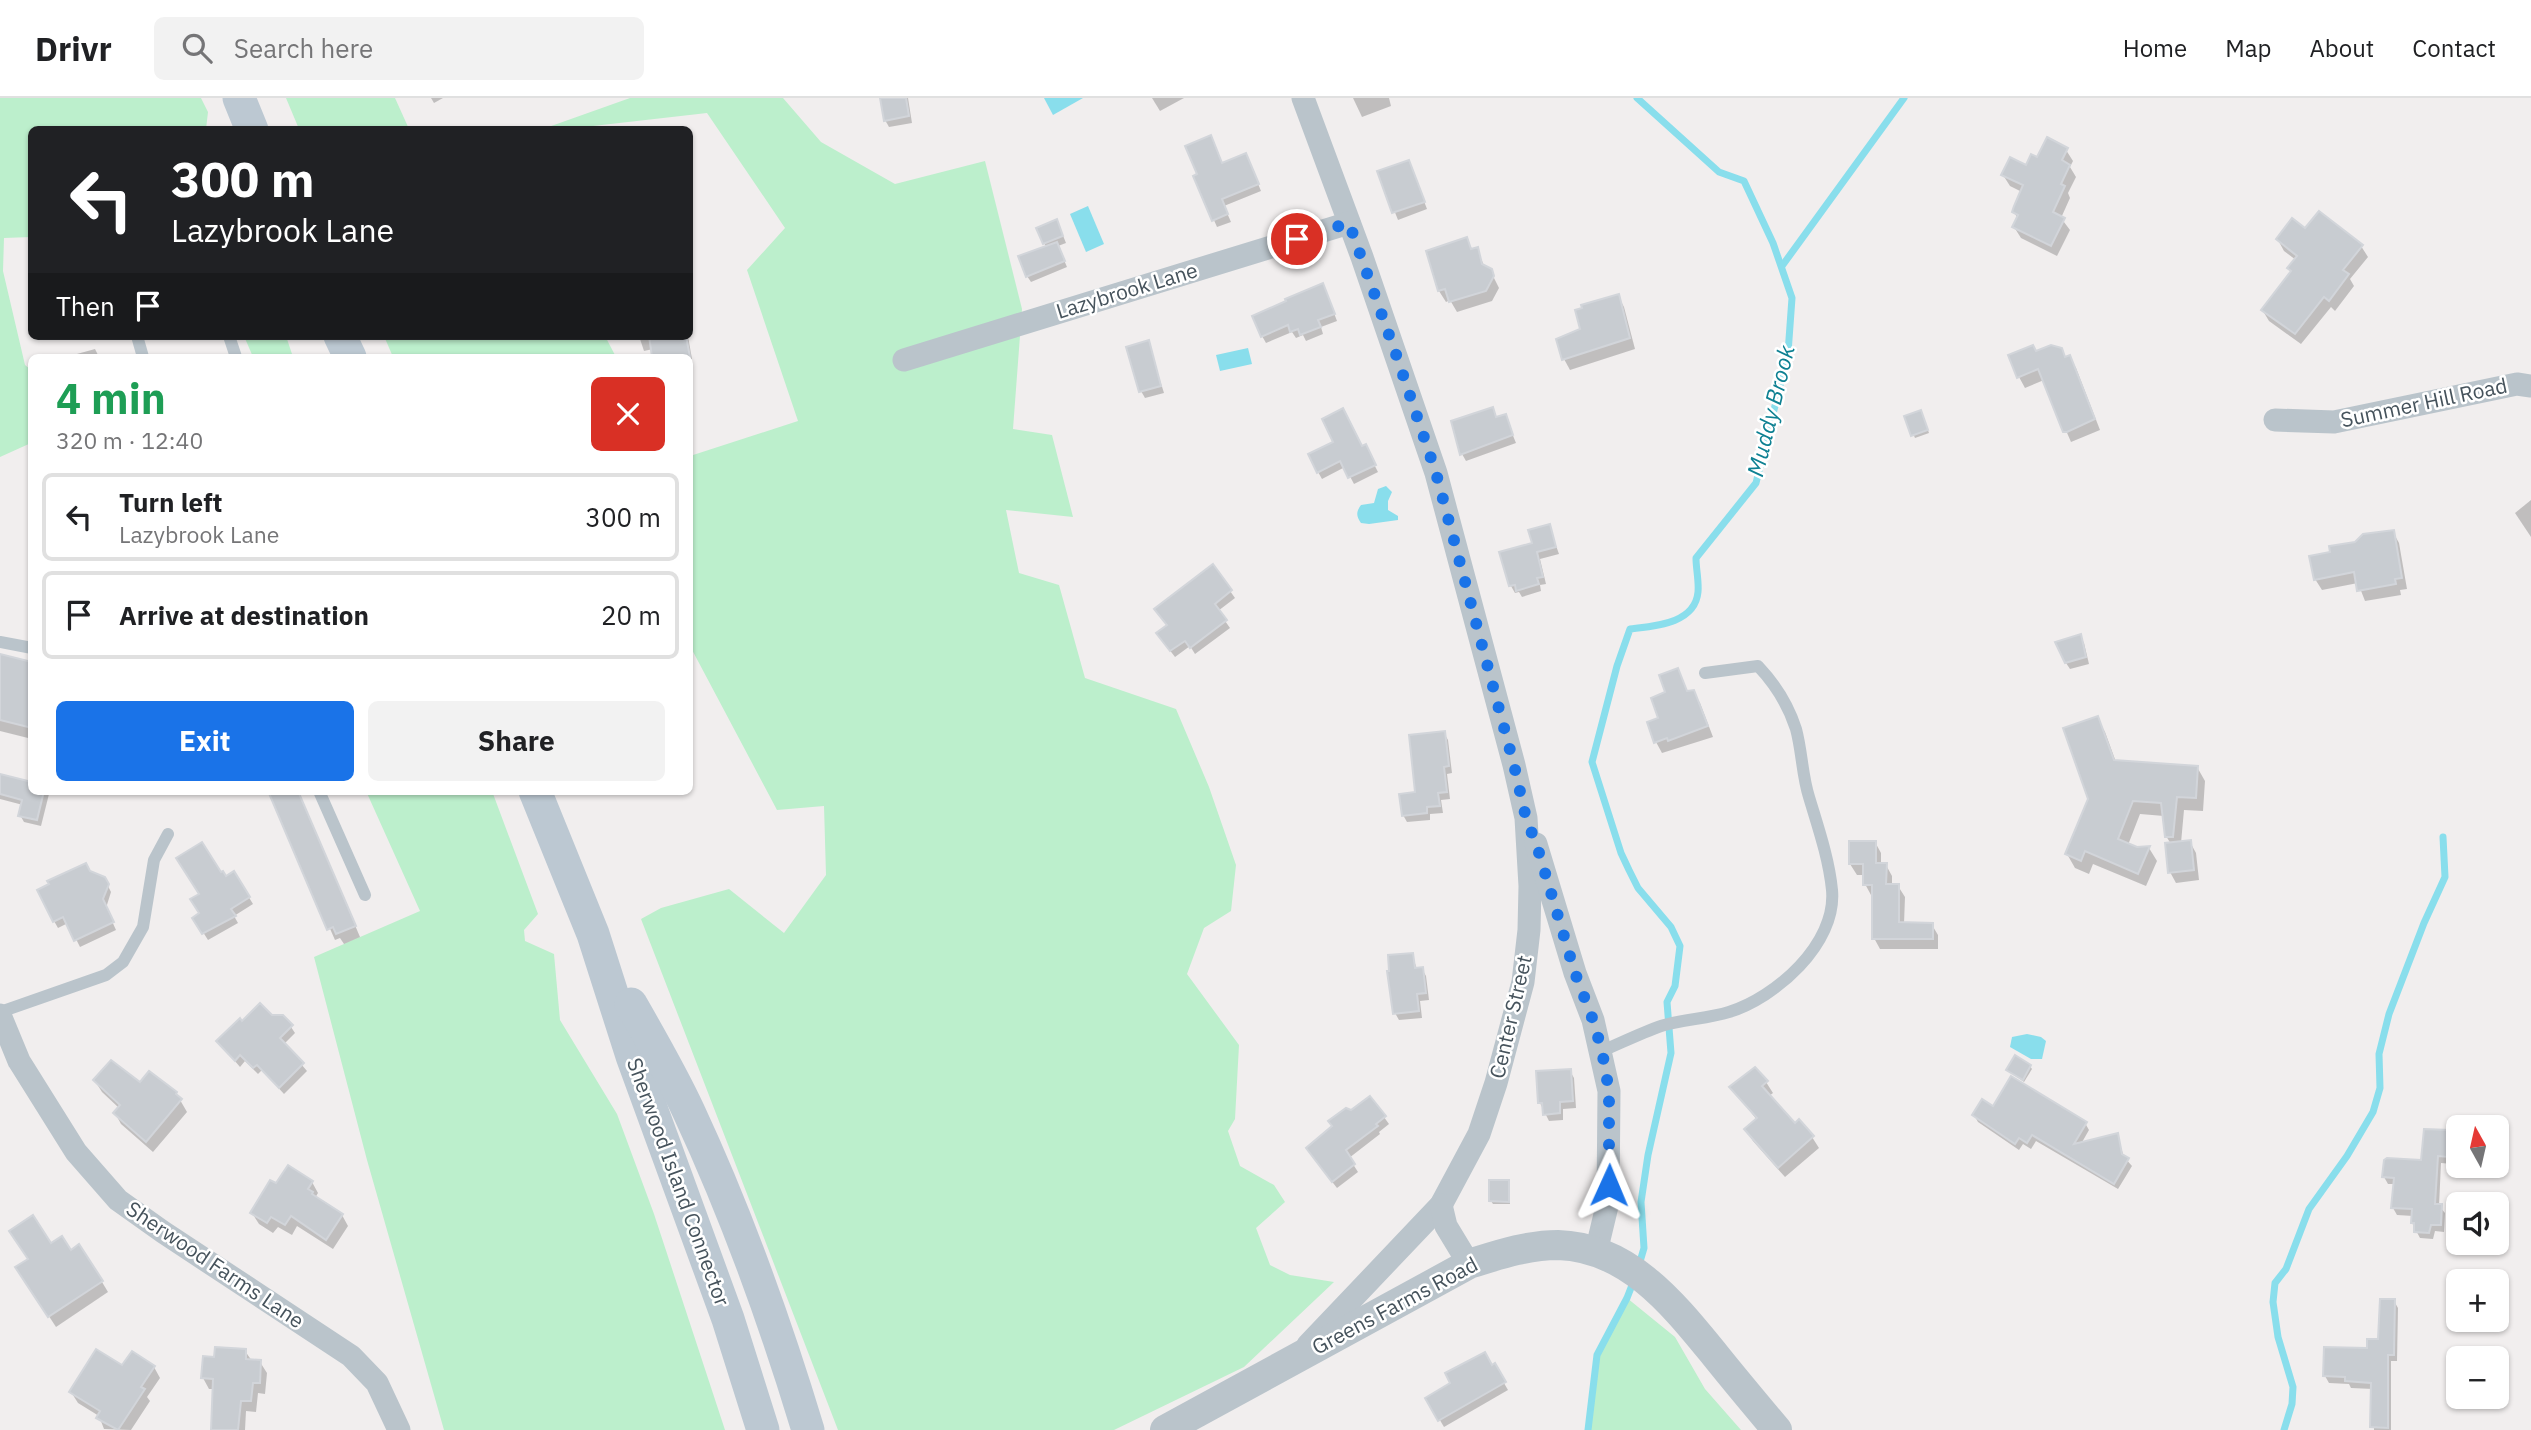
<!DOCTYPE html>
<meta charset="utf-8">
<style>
body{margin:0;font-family:"IBM Plex Sans",sans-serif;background:#f2f2f2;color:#202124;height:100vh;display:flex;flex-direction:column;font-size:26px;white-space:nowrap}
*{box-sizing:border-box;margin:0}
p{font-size:23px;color:#757577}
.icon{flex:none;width:38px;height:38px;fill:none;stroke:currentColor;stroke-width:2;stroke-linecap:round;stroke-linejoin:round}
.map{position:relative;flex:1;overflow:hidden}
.drawer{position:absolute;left:28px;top:256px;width:665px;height:441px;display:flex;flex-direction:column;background:#fff;border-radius:10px;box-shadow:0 2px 5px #0004}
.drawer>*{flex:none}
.guide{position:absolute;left:28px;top:28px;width:665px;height:214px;border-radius:10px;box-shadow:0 2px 5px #0004;background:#202124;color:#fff;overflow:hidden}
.needle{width:46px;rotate:352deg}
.fabs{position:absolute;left:2446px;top:1017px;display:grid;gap:14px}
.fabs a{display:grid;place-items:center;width:63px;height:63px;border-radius:10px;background:#fff;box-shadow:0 2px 5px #0004;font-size:35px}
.pin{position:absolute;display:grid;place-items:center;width:60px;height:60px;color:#fff;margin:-30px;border:4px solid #fff;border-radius:50%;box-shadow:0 2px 7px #0007}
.me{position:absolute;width:77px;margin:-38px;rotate:1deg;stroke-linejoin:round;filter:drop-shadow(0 0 5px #0008)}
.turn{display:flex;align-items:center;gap:24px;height:147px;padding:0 28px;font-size:32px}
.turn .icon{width:91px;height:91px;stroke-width:2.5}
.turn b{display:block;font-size:49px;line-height:60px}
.then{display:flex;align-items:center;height:66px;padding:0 28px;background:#0003;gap:14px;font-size:26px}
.round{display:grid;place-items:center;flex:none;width:74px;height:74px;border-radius:10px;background:#f2f2f2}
.headline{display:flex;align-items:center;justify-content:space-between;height:119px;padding:0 28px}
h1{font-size:42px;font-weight:700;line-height:52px;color:#1e9e55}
.action{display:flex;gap:14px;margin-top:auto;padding:14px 28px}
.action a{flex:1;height:80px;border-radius:10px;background:#1a73e8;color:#fff;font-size:28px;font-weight:700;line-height:80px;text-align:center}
.action a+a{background:#f2f2f2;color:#202124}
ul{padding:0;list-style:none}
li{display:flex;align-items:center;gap:21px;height:88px;margin:0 14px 10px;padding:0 14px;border:4px solid #e0e0e0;border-radius:10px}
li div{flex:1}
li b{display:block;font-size:26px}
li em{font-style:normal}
header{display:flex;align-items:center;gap:42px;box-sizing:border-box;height:98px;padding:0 35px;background:#fff;border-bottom:2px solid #e0e0e0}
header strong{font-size:33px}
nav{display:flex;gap:38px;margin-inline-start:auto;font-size:24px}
.search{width:490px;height:63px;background:#f2f2f2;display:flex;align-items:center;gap:18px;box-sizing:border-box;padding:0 24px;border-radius:10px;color:#757577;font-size:26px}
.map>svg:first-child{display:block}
.green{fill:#bcefcc}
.water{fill:#89deec}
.shadow{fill:#0003}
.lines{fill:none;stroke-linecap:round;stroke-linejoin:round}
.stream{stroke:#89deec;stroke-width:7}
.building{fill:#c8ccd1;stroke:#d2d5da;stroke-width:2}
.service{stroke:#bac4cb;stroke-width:12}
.minor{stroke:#bac4cb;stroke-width:23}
.tertiary{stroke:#bac4cb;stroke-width:30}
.secondary{stroke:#bcc8d2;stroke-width:33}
.route{stroke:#1a73e8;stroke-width:12;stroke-dasharray:0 21.6}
.labels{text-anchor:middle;stroke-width:5;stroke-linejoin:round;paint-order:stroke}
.street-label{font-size:21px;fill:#46535c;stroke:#fff}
.water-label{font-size:23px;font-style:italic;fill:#0d8092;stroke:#fff}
</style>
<header>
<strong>Drivr</strong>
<div class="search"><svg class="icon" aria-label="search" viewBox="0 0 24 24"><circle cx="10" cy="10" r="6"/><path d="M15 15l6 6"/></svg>Search here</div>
<nav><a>Home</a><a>Map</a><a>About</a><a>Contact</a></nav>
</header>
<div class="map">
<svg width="2531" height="1332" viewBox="0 0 2531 1332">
<rect width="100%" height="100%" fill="#f1eeee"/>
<g class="green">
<path d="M0 0H201L208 14 206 31 32 32 31 139 4 140 3 173 25 267 31 272V345L0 359Z"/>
<path d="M286 0H395L409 31H299Z"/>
<path d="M630 0H783L821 44 895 86 985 63 1022 211 1013 331 1052 337 1073 419 1006 412 1019 475 1059 487 1085 580 1176 611 1209 689 1236 767 1231 813 1204 830 1187 876 1239 947 1235 1021 1228 1033 1240 1068 1274 1087 1285 1104 1256 1130 1270 1167 1290 1177 1334 1184 1244 1269 1114 1332H838L641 821 661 810 729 791 784 835 826 777 824 708 777 712 690 548V358L798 323 747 172 785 130 707 15 593 28 588 31 540 32Z"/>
<path d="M244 238H286L293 259H253Z"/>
<path d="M384 238H605L616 259H393Z"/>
<path d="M366 693H492L538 816 524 832 525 843 554 856 560 922 617 1016 654 1116 725 1332H444L367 1062 314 859 420 813Z"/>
<path d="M1627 1200 1675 1239 1705 1291 1741 1332H1588L1597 1257Z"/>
</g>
<g class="water">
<path d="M1044 0H1083L1053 17Z"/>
<path d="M1088 108 1104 146 1086 154 1070 116Z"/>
<path d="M1248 250 1252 266 1220 273 1216 257Z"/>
<path d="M1386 388 1392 394 1388 403V412L1398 418V422L1369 426 1361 425C1356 418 1356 414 1361 407L1374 405 1378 391Z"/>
<path d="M2027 936 2041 939 2046 943 2042 961H2031L2010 949 2012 939Z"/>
</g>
<g class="shadow">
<path d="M431 0H443L434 5Z"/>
<path d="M881 0H908L912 25 889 29 885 22Z"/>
<path d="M1152 0H1184L1160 13Z"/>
<path d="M1353 0H1389L1391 8 1362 19Z"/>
<path d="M2066 52 2073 63 2070 69 2076 79 2068 95 2070 100 2061 120 2070 132 2057 158 2021 140 2014 129 2018 121 2014 114 2022 94 2010 88 2003 77 2027 69 2038 62Z"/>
<path d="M1249 64 1261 93 1224 108 1231 124 1217 129 1195 79 1222 66Z"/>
<path d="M1409 64 1427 111 1398 122 1379 74Z"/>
<path d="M1060 130 1066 145 1058 148 1067 169 1031 184 1027 178 1047 150 1044 145Z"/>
<path d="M2306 133 2361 148 2368 159 2350 181 2354 188 2335 213 2331 209 2301 246 2269 223 2263 213 2292 175 2289 170 2296 162 2284 153 2278 142Z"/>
<path d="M1466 141 1473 153 1477 151 1485 170 1490 172 1499 190 1492 203 1457 214 1450 202 1446 204 1439 193 1428 154Z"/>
<path d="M1326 194 1337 223 1321 229 1323 236 1306 243 1303 237 1296 240 1292 234 1266 245 1262 238Z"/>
<path d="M1618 198 1624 209 1635 251 1570 272 1564 261 1582 232Z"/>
<path d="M639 238H688L692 261 690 262V259H655L653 251 644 253Z"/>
<path d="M1148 244 1164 295 1145 300 1141 293Z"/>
<path d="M95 251 99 259H66Z"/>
<path d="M2061 251 2067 261 2070 259 2076 270 2100 332 2071 344 2044 282 2025 290 2019 279 2036 255Z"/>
<path d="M1492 311 1497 321 1505 318 1516 345 1466 363 1462 356Z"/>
<path d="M1922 317 1929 335 1915 340 1906 319Z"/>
<path d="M1365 349 1378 374 1354 386 1345 369 1322 381 1318 374Z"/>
<path d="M2531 402V439L2515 415Z"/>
<path d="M1549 428 1559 456 1540 461 1546 486 1540 487 1541 493 1522 499 1519 494 1515 495 1511 488 1501 455 1534 446Z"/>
<path d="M2393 434 2399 445 2407 491 2400 492 2401 497 2365 503 2358 485 2322 492 2315 481 2332 455Z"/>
<path d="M1213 469 1235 500 1218 513 1230 530 1195 556 1190 548 1175 559 1162 542 1168 528Z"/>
<path d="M2080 538 2084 545 2089 566 2070 571 2066 565Z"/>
<path d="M0 558 32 566V641L0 633Z"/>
<path d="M1677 572 1688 594H1693L1700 605 1713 639 1662 655 1656 644 1667 595Z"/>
<path d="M2097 620 2105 634 2116 664 2197 669 2205 683 2203 713 2184 712 2181 745 2190 744 2196 755 2199 782 2176 785 2170 774 2171 746 2166 738 2164 718 2140 716 2128 747 2137 751 2149 750 2157 763 2146 788 2093 766 2089 776 2075 770 2067 756 2090 701Z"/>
<path d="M1444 635 1448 642 1452 675 1447 676 1450 701 1441 702 1443 715 1430 716V722L1407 724 1403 717 1417 696Z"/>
<path d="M0 678 32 693H47L49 696 41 728 24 724 20 717 23 707 0 701Z"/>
<path d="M274 693H298L360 839 344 846 340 840 335 842 270 695Z"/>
<path d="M1875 744 1881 755V767H1886L1892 778V788H1898L1905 799 1904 826 1932 827 1938 837V851H1880L1874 840V797H1871L1865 786V777H1857L1850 766Z"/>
<path d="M90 775 104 780 111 794 106 810 116 832 80 849 68 825 58 830 54 823Z"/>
<path d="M234 775 253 806 234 818 238 825 208 842 194 820 201 816 226 780Z"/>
<path d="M1412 857 1417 871H1422L1426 878 1429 902 1420 903 1422 920 1399 922 1395 915Z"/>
<path d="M271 919 291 929 295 935 284 946 307 973 284 996 262 972 258 976 245 963 240 969 218 943 242 925Z"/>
<path d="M2030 968 2032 971 2024 984 2008 972Z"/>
<path d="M1570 973 1574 980 1576 1010 1563 1011V1022L1549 1023 1540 1005Z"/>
<path d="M95 983 140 986 176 995 187 1014 153 1054 121 1026 115 1015 119 1010 102 994Z"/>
<path d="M1766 984 1773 995 1769 998 1795 1027 1812 1039 1819 1050 1785 1079 1753 1043 1746 1032 1757 1022 1732 990Z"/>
<path d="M1370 1000 1389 1026 1379 1034 1380 1036 1349 1060 1358 1074 1337 1090 1312 1058 1352 1015Z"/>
<path d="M1974 1017 2085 1025 2089 1032 2081 1046 2117 1037 2124 1059 2132 1068 2118 1091 2036 1043 2031 1051 2023 1046 2019 1052 1978 1024Z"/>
<path d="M2449 1034 2453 1041 2452 1066 2441 1065 2439 1108 2445 1115 2444 1134 2435 1133 2433 1141 2420 1140 2412 1125 2413 1118 2397 1117 2393 1110 2395 1086H2388L2384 1079 2423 1063Z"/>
<path d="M1508 1083 1510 1106H1493L1491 1103Z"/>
<path d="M312 1084 318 1095 315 1100 342 1117 348 1128 333 1151 297 1128 292 1137 278 1129 273 1135 259 1126 252 1115 277 1088Z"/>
<path d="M50 1147 70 1154 102 1184 108 1194 56 1229 24 1180Z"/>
<path d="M2394 1203 2398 1210 2397 1263H2391V1332H2374L2373 1291 2351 1290 2349 1286 2329 1285 2325 1278 2369 1252 2379 1243Z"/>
<path d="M245 1253 252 1263 260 1264 267 1275 265 1296 258 1295 256 1314 246 1313 245 1332H213L214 1291H209L203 1280Z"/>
<path d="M1494 1268 1508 1292 1444 1329 1427 1300Z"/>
<path d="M154 1269 160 1280 147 1299 150 1303 131 1332 104 1331 99 1318 78 1305 71 1294 123 1270Z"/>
</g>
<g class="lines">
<g class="stream">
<path d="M1637 0 1719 74 1744 83 1773 145 1792 200 1788 255 1756 385 1696 460C1696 471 1699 483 1698 494 1695 526 1654 528 1630 531L1617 568 1592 664 1621 755 1629 772 1638 790 1671 829 1680 848 1675 888 1667 904 1671 955 1648 1057 1641 1104 1644 1150 1639 1167"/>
<path d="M1782 168 1904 0"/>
<path d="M1588 1332 1597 1257 1627 1200 1634 1182"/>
<path d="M2284 1332 2292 1306 2293 1289 2278 1239 2273 1204 2275 1185 2286 1171 2309 1111 2347 1058 2373 1014 2380 990 2379 956 2389 916 2424 825 2445 779 2443 739"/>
</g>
</g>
<g class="building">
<path d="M880 0H906L909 18 884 23Z"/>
<path d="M1211 37 1222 65 1246 55 1259 86 1222 101 1228 116 1212 123 1193 78 1197 76 1185 48Z"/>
<path d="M2047 39 2068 50 2062 62 2070 67 2061 86 2065 88 2053 114 2065 120 2051 148 2012 129 2018 117 2012 114 2014 108 2023 87 2001 77 2010 59 2026 67 2031 56 2037 59Z"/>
<path d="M1409 62 1425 104 1392 115 1377 73Z"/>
<path d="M2319 113 2363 147 2343 172 2349 176 2329 203 2324 199 2295 236 2261 212 2291 173 2287 170 2297 158 2276 141 2292 120 2305 130Z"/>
<path d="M1057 121 1063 138 1043 146 1036 130Z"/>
<path d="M1467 139 1471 151 1478 149 1482 166 1492 171 1494 178 1486 193 1449 204 1445 191 1438 193 1426 153Z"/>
<path d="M1057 144 1065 163 1026 179 1018 158Z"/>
<path d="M1323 185 1335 216 1318 222 1321 229 1300 237 1298 231 1290 234 1288 227 1261 239 1252 218 1286 203 1285 201Z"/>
<path d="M1619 196 1630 240 1562 262 1556 241 1580 231 1575 212 1582 210 1581 207Z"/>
<path d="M649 238H686L690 259H652Z"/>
<path d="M1149 242 1161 288 1139 294 1126 249Z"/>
<path d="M2033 247 2036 253 2051 247 2062 250 2065 259 2070 257 2095 321 2067 334H2063L2038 271 2017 280 2008 257Z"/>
<path d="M1493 309 1496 319 1506 316 1513 337 1460 357 1451 323Z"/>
<path d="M1343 310 1362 348 1366 346 1376 367 1348 380 1340 363 1317 375 1308 356 1333 344 1322 321Z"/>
<path d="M1921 312 1928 332 1911 338 1904 318Z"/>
<path d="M1550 426 1556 449 1537 454 1543 479 1537 480 1539 486 1516 493 1515 487 1509 488 1499 454 1532 445 1528 432Z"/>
<path d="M2394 432 2402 480 2395 481 2396 486 2357 493 2354 474 2314 482 2309 458 2330 454 2329 448 2355 444 2363 436Z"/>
<path d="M1213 466 1232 492 1215 506 1227 522 1190 550 1185 543 1170 553 1156 535 1167 527 1154 511Z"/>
<path d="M2081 536 2086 559 2065 565 2055 544Z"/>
<path d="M0 556 32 564V630L0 622Z"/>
<path d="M1678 570 1687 593 1694 592 1708 628 1668 643 1667 640 1654 645 1647 624 1658 620 1651 600 1665 594 1659 577Z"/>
<path d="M2098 618 2114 662 2198 668 2196 700 2177 699 2173 739H2165L2161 705 2133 703 2118 741 2137 749 2150 748 2138 776 2085 753 2081 763 2065 756 2088 701 2063 630Z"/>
<path d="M1445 633 1449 668 1444 669 1447 694 1438 695 1440 708 1427 709V715L1402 718 1399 696 1415 694 1409 637Z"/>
<path d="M0 676 32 684V693H44L37 722 18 718 22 702 0 696Z"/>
<path d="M268 693H298L356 828 336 836 333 829 327 832Z"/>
<path d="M2191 742 2194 772 2168 775 2165 745Z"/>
<path d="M1849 743H1876V765H1887L1886 786H1899V824L1933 825V841H1872V787H1863V766H1849Z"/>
<path d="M202 744 221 774 223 773 226 778 234 773 250 799 231 811 236 818 202 836 192 820 199 815 190 801 199 796 176 760Z"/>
<path d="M86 765 90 773 105 779 109 786 103 801 114 824 74 843 63 819 53 824 37 792 49 786 47 783Z"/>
<path d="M1413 855 1415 870 1423 869 1426 895 1417 896 1419 913 1393 916 1387 873H1389L1388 857Z"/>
<path d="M260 905 272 917H283L293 927 280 940 304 965 279 990 257 967 253 970 240 957 235 963 216 943 240 920 242 923Z"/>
<path d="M2015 957 2031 967 2023 982 2006 972Z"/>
<path d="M111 962 140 984 149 973 177 994 176 996 182 1001 146 1044 113 1015 120 1007 93 982Z"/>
<path d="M1755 969 1768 983 1762 988 1795 1025 1799 1021 1814 1038 1778 1070 1744 1031 1757 1020 1729 989Z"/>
<path d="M1571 971 1573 1003 1560 1004V1015L1543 1017 1542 1005H1538L1536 973Z"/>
<path d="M2011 978 2087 1024 2074 1046 2118 1035 2122 1056 2129 1060 2114 1086 2032 1037 2027 1045 2019 1040 2015 1046 1972 1017 1982 1001 1993 1008Z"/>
<path d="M1370 998 1386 1018 1376 1026 1378 1028 1346 1052 1355 1066 1332 1084 1306 1050 1332 1028 1328 1023 1346 1010 1351 1012Z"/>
<path d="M2424 1031 2450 1032 2449 1059 2438 1058 2435 1106H2442L2441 1127H2431L2429 1135 2414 1134V1125H2411L2412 1111 2391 1110 2394 1080 2382 1079 2384 1062 2387 1060 2421 1062Z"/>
<path d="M288 1067 313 1083 308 1091 313 1094 312 1096 343 1116 326 1142 291 1118 285 1127 271 1119 267 1125 250 1115 270 1082 276 1085Z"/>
<path d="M1489 1082H1509V1104L1489 1103Z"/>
<path d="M33 1117 51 1145 62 1138 71 1152 79 1146 103 1183 48 1219 15 1169 28 1161 9 1133Z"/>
<path d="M2380 1201H2395L2394 1257H2388V1330L2370 1329 2371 1285 2345 1283V1279L2323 1278 2324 1249 2367 1250V1241H2378Z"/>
<path d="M215 1249 246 1251V1261L261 1262 260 1285H253L251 1303H241L238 1332H211L213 1281 201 1280 203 1258 214 1259Z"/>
<path d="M96 1251 122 1267 132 1253 155 1268 141 1289 145 1291 118 1332 96 1320 100 1313 69 1294Z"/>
<path d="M1485 1254 1492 1267 1495 1265 1506 1284 1438 1323 1425 1300 1450 1285 1445 1275Z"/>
</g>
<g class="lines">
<g class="service">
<path d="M137 238 143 259"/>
<path d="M229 238 236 259"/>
<path d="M0 544 32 550"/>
<path d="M319 693 365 797"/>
<path d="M0 914 106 877 123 864 143 829 154 762 168 736"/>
<path d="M1602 953C1621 945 1641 935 1661 928 1682 921 1707 921 1729 914 1775 900 1837 846 1832 792 1829 761 1818 729 1809 699 1802 677 1802 653 1796 631 1788 606 1775 586 1758 568L1705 575"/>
</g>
<g class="minor">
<path d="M1303 0 1362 159 1436 375 1514 667 1526 720 1530 788 1529 832 1523 884 1496 985 1479 1036 1441 1107 1308 1247"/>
<path d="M904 262 1349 125"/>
<path d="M2275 322 2334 324 2517 286 2531 288"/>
<path d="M1536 746 1575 875 1593 922 1609 993 1608 1104 1596 1154"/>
<path d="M0 917 19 963 76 1054 118 1102 163 1134 351 1258 377 1285 399 1332"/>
<path d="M1441 1107 1446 1128 1469 1166"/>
</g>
<path class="tertiary" d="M1165 1332 1469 1166C1498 1157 1527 1147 1558 1147 1629 1149 1674 1207 1715 1257 1735 1282 1756 1307 1777 1332"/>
<g class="secondary">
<path d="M239 0 252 32"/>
<path d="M340 238 350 259"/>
<path d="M535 693 593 836 632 958 728 1221 763 1332"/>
<path d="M631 906C651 941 672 977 689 1014 737 1117 775 1223 808 1332"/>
</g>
</g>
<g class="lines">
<path class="route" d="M1297 141 1349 125 1398 262 1436 375 1514 667 1526 720 1537 748 1575 875 1593 922 1602 953 1609 993V1087"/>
</g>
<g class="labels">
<g class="street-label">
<text transform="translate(1127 193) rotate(-17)" y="7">Lazybrook Lane</text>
<text transform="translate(2424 305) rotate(-12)" y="7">Summer Hill Road</text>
<text transform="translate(1511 919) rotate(-77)" y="7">Center Street</text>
<text transform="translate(678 1084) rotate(70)" y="7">Sherwood Island Connector</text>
<text transform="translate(215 1167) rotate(34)" y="7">Sherwood Farms Lane</text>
<text transform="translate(1395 1208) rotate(-28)" y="7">Greens Farms Road</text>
</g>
<g class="water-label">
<text transform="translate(1771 313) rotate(-76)" y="8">Muddy Brook</text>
</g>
</g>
</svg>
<div class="fabs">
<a><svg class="needle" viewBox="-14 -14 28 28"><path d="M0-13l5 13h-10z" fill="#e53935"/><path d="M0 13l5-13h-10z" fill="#757577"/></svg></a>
<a><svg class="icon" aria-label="sound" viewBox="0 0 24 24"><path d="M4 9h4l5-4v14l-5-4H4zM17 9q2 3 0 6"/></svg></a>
<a>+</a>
<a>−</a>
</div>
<div class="pin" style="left:1297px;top:141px;background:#d93025"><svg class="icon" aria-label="arrive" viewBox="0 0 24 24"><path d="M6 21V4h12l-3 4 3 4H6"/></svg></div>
<svg class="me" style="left:1609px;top:1087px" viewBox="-20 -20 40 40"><path d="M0-17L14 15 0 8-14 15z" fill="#1a73e8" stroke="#fff" stroke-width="4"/></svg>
<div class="guide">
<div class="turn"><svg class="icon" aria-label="left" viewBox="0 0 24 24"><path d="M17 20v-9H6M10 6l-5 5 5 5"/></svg><div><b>300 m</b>Lazybrook Lane</div></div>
<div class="then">Then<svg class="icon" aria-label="arrive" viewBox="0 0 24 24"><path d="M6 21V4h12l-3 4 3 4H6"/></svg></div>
</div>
<section class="drawer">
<div class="headline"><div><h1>4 min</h1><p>320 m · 12:40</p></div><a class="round" style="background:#d93025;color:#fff"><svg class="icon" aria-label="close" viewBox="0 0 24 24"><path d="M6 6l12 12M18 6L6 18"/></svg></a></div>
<ul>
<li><svg class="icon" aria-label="left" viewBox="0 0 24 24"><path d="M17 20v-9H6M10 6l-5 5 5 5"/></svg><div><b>Turn left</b><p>Lazybrook Lane</p></div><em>300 m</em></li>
<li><svg class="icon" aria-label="arrive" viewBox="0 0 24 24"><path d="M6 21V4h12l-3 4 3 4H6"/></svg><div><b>Arrive at destination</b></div><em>20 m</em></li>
</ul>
<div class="action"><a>Exit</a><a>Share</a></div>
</section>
</div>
